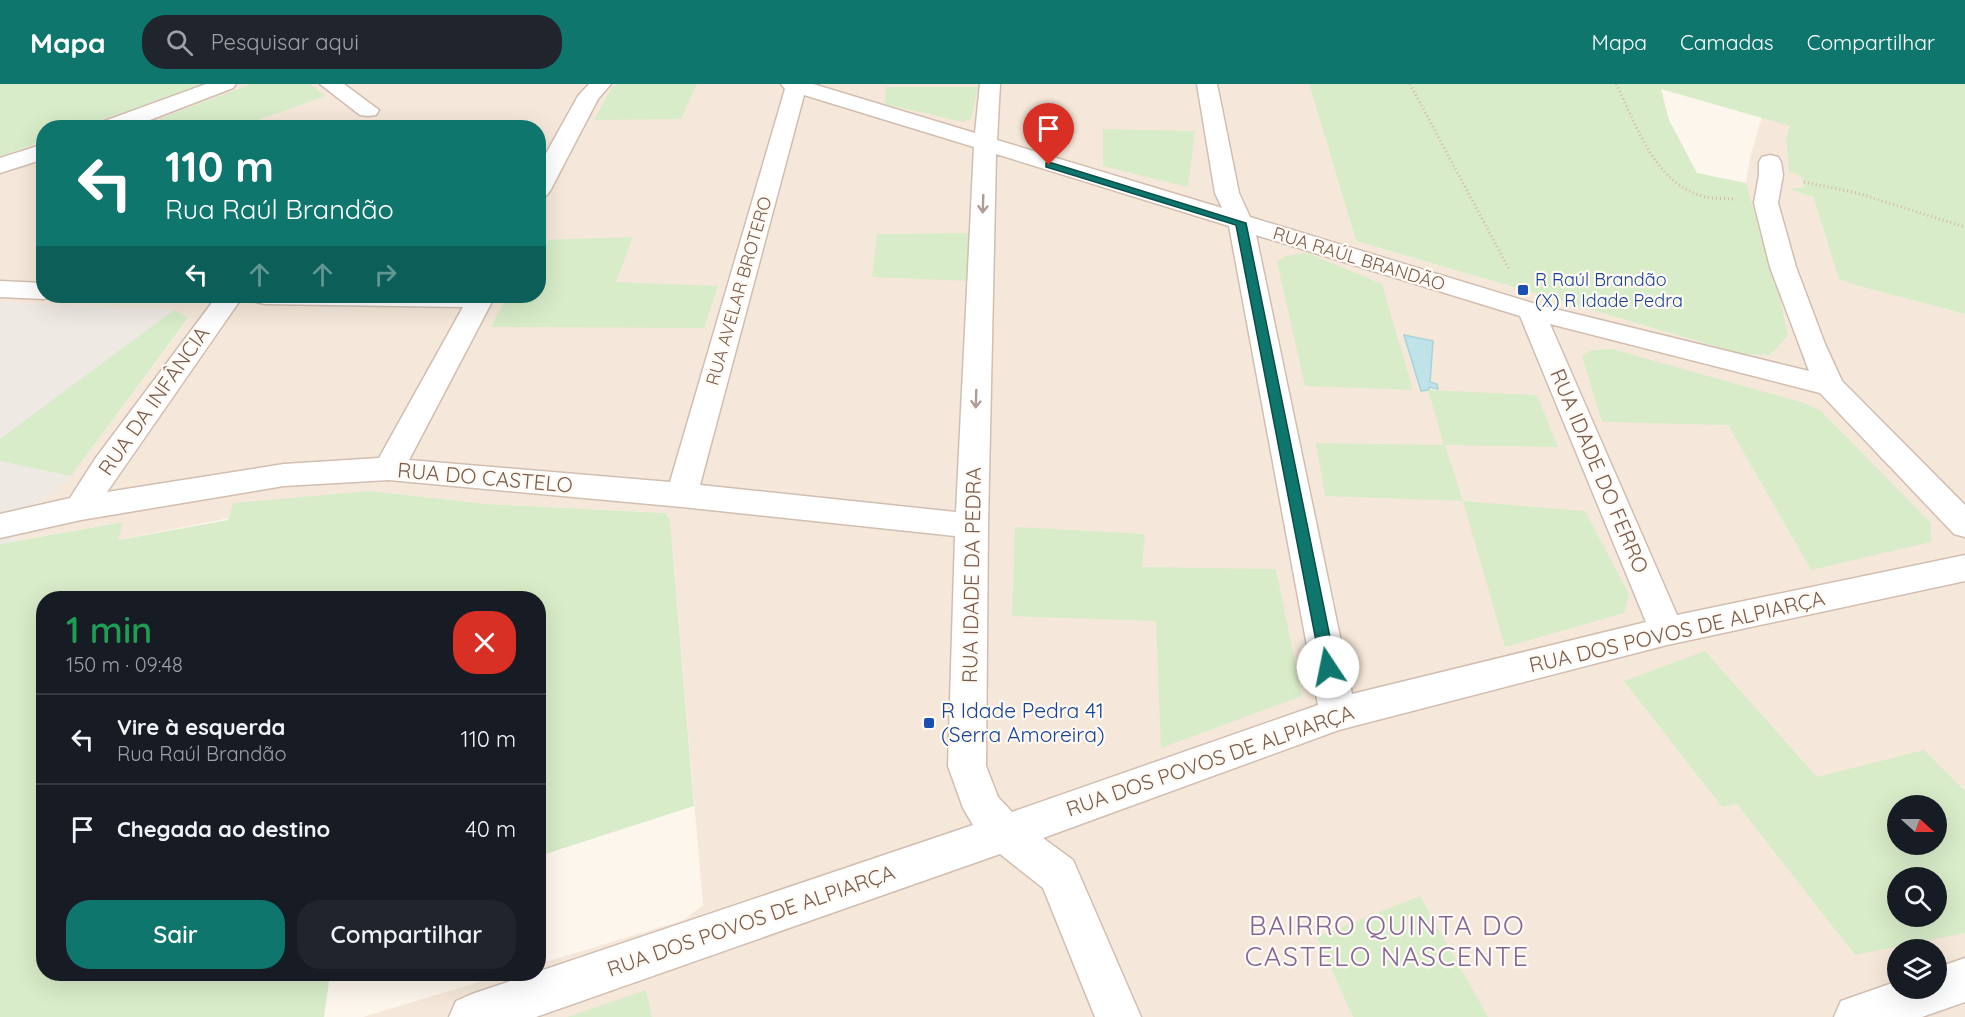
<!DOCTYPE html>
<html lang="pt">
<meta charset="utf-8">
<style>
body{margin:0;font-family:Quicksand,sans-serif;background:#20242c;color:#f1f3f6;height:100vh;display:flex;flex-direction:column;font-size:22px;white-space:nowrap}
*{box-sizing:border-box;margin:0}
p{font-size:20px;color:#9ea1a6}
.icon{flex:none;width:33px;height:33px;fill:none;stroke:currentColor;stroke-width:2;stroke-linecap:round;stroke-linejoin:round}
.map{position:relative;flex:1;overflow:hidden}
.details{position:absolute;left:36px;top:507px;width:510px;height:390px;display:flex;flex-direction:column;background:#171b24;border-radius:24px;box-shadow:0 6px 24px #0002}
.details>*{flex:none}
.banner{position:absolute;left:36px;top:36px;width:510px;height:183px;border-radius:24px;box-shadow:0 6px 24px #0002;background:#0f766e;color:#fff;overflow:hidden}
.needle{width:39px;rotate:111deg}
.tools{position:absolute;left:1887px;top:711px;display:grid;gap:12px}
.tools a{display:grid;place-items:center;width:60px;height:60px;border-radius:50%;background:#171b24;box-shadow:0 6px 24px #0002;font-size:30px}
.pin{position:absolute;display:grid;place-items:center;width:51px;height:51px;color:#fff;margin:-62px -26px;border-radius:50% 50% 50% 0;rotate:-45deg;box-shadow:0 0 6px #0007}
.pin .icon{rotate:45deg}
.me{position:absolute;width:66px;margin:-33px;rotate:349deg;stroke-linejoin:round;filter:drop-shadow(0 0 4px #0008)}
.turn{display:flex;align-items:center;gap:21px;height:126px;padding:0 30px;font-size:27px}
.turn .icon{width:78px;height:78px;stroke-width:2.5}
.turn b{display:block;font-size:42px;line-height:51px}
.lanes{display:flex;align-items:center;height:57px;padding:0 30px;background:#0003;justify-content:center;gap:30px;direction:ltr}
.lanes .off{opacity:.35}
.round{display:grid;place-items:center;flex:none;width:63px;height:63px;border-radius:24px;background:#20242c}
.overview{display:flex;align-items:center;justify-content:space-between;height:102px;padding:0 30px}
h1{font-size:36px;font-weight:600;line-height:45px;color:#1e9e55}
.button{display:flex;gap:12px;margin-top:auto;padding:12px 30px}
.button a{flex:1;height:69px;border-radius:24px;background:#0f766e;color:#fff;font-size:24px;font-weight:600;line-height:69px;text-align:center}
.button a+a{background:#20242c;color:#f1f3f6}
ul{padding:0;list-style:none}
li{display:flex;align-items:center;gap:18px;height:90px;padding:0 30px;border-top:2px solid #363941}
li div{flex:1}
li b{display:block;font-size:22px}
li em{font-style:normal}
header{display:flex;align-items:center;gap:36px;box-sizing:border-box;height:84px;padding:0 30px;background:#0f766e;color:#fff}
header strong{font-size:28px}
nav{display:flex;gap:33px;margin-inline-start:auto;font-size:21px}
.search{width:420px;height:54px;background:#20242c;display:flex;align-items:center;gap:15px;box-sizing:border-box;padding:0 21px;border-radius:24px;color:#9ea1a6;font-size:22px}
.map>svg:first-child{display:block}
.residential{fill:#f5e8da;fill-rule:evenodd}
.industrial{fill:#efe9e4}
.green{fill:#d8ecc9;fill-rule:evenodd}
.water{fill:#bfe3e8;stroke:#a5d3da;stroke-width:1.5}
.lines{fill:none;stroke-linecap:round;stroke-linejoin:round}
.minor-casing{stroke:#d1beb0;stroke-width:3}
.path{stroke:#d9b8a5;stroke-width:3;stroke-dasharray:1 3;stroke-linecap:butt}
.minor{fill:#fff;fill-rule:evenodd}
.oneway{stroke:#af9d94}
.route{fill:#0f766e;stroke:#0a4d48;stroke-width:1.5}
.transit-dot{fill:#1a4fb4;stroke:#fffaf3;stroke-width:2}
.labels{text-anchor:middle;stroke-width:4.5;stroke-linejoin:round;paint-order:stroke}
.far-street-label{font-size:18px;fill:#7a5c4d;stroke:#fffaf3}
.far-transit-label{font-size:18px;fill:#164399;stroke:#fffaf3;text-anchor:start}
.street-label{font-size:21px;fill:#7a5c4d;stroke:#fffaf3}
.transit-label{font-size:21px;fill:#164399;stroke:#fffaf3;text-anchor:start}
.near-neighbourhood-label{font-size:27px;letter-spacing:1.5px;fill:#846695;stroke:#fffaf3}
</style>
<header>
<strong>Mapa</strong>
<div class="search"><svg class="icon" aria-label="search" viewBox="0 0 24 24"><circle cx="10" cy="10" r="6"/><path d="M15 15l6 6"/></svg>Pesquisar aqui</div>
<nav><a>Mapa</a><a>Camadas</a><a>Compartilhar</a></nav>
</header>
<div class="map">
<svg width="1965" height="933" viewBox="0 0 1965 933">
<rect width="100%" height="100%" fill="#fdf6ec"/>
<path class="residential" d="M202 0H1309L1356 157 1742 270 1770 271 1788 252 1780 212 1746 99 1750 74 1762 33 1790 42 1786 54 1789 86 1802 93 1804 103 1792 105 1813 113 1826 155 1855 201 1965 230V933H363L506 890H538L539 880 684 836 703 821 670 437 666 429 487 420 370 407 117 456 123 438 15 457 39 419 71 392 188 235 174 226 0 218V73L43 57 44 212H538V44L82 43ZM1898 722H1936V760H1898ZM1898 794H1936V832H1898ZM1898 866H1936V904H1898Z"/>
<path class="industrial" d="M0 218 174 226 188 234 71 392 39 419 15 457 0 460Z"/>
<g class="green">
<path d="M0 0H202L82 43 44 44 43 57 0 73Z"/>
<path d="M251 0H310L325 12 247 40 253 43H172L159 35Z"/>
<path d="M617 0H697L681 35 594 36 612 3Z"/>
<path d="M1309 0H1965V230L1855 201 1839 195 1813 113 1790 105 1804 103 1802 93 1789 87 1786 54 1790 42 1661 5 1669 36 1697 89 1746 99 1780 212 1788 252 1770 271 1742 270 1356 157Z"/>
<path d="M886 3H978L971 35 963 38 885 20Z"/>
<path d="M1103 45 1195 47 1188 103 1103 82Z"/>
<path d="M972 149 971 197 872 193 877 150Z"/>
<path d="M633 153 616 198 718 202 704 244 491 243 507 212H538L539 156Z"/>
<path d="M1308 169 1382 200 1413 306 1305 302 1277 178 1286 172Z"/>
<path d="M174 226 188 234 71 392 0 377V355Z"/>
<path d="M1612 265 1804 319 1820 326 1931 439V458L1811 486 1728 341 1602 338 1582 272 1592 266Z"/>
<path d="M1428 306 1537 311 1558 363 1445 361 1463 417 1585 427 1629 510 1624 529 1505 563 1463 417 1325 412 1316 359 1444 361Z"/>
<path d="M370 407 487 420 666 429 670 437 694 722 539 772 538 514H44V890H330L324 933H0V460L123 438 118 456 228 436 233 419Z"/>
<path d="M1015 443 1145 450 1142 483 1276 485 1302 612 1161 664 1156 537 1012 532Z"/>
<path d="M1705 567 1817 693 1924 666 1965 707V849L1855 871 1737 720 1722 723 1624 597ZM1898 722H1936V760H1898ZM1898 794H1936V832H1898Z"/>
<path d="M1420 812 1488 933H1353L1317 853Z"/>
<path d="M646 906 652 933H567Z"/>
</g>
<path class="water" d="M1404 251 1433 257 1430 298 1437 300 1438 305 1430 303 1428 306 1421 307Z"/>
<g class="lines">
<g class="minor-casing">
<g id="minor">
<path d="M206 0H236L233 4 129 44H96L99 39Z"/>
<path d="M320 0H344L379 26 376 31 368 32 360 31Z"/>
<path d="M589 0H611L598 15 550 107 546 112 538 114V84L578 12Z"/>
<path d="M781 0H813L975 49 980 0H1000L997 56 1222 124 1215 109 1197 0H1217L1239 109 1250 133 1539 221 1809 287 1770 183 1754 119 1759 91V78L1762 73 1770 71 1778 73 1781 78 1783 91 1778 119 1796 183 1825 260 1842 297 1965 421V453L1954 450 1820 309 1550 240 1677 531 1965 471V497L1667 561 1339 646 1043 754 1073 776 1141 933H1095L1043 804 1000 770 536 933H449L456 917 472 910 973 741 963 724 948 682 955 452 682 423 389 396 284 402 81 436 0 454V430L70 414 95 375 217 212H243L107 408 284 380 379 374 463 223 265 220 256 218 252 212H495L409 376 670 398 785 5ZM804 11 974 63 956 428 700 401ZM996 70 1229 142 1318 621 1012 728 998 713 986 682 988 442ZM1256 151 1520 232 1646 538 1352 610Z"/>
<path d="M44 60V75L0 89V74Z"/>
<path d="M0 197 44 199V212H54L44 215 0 213Z"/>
<path d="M1965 874V918L1922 933H1834L1841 917 1898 897V904H1936V884Z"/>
</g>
</g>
<g class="path">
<path d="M1410 0 1510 187"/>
<path d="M1616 0C1637 41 1654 100 1705 113 1714 115 1724 114 1733 115"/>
<path d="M1804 98 1857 109 1965 143"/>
</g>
<use href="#minor" class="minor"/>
</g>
<defs><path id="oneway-shaft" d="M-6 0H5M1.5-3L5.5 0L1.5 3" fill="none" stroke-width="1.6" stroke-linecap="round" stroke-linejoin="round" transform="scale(1.5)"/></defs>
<g class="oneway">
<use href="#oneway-shaft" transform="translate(983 120) rotate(92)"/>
<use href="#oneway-shaft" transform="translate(976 315) rotate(92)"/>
</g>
<path class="route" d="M1046 79H1052L1246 139 1336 583 1334 587 1328 589 1323 587 1321 583 1236 141 1046 83Z"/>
<g class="transit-dot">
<rect x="1517" y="200" width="12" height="12" rx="3"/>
<rect x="923" y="633" width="12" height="12" rx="3"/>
</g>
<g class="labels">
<g class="far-street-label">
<text transform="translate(1359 175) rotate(17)" y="6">RUA RAÚL BRANDÃO</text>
<text transform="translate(739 207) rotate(-74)" y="6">RUA AVELAR BROTERO</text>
</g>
<g class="far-transit-label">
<text x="1535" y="202">R Raúl Brandão<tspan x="1535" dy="21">(X) R Idade Pedra</tspan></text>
</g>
<g class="street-label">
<text transform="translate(154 317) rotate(-55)" y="7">RUA DA INFÂNCIA</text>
<text transform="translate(1599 387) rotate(67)" y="7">RUA IDADE DO FERRO</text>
<text transform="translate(485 394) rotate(5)" y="7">RUA DO CASTELO</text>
<text transform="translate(972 491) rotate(-89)" y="7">RUA IDADE DA PEDRA</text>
<text transform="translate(1677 548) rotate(-13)" y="7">RUA DOS POVOS DE ALPIARÇA</text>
<text transform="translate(1210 677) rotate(-19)" y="7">RUA DOS POVOS DE ALPIARÇA</text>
<text transform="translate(751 837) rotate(-19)" y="7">RUA DOS POVOS DE ALPIARÇA</text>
</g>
<g class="transit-label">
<text x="941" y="634">R Idade Pedra 41<tspan x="941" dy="24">(Serra Amoreira)</tspan></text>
</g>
<g class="near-neighbourhood-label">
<text x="1387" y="851">BAIRRO QUINTA DO<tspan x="1387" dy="31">CASTELO NASCENTE</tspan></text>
</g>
</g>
</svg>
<div class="tools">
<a><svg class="needle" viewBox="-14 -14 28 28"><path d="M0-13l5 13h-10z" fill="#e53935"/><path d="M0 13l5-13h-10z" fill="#9ea1a6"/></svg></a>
<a><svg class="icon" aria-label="search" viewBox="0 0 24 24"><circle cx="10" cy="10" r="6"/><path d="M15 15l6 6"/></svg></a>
<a><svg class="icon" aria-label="layers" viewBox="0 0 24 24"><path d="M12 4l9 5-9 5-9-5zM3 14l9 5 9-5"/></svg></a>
</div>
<div class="pin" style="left:1049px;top:81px;background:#d93025"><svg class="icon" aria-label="arrive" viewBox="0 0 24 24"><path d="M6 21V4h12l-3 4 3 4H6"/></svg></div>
<svg class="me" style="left:1328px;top:583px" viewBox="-20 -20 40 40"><circle r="19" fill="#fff"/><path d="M0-13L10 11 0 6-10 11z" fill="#0f766e"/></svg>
<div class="banner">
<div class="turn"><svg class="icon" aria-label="left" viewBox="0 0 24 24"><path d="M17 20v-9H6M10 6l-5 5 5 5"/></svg><div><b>110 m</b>Rua Raúl Brandão</div></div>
<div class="lanes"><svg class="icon" aria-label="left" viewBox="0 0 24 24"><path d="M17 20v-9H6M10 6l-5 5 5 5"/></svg><svg class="icon off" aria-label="ahead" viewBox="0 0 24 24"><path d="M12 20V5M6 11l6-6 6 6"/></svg><svg class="icon off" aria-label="ahead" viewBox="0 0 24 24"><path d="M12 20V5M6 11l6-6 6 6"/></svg><svg class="icon off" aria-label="right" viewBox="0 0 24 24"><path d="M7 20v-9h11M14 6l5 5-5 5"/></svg></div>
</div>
<section class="details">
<div class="overview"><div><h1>1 min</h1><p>150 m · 09:48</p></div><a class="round" style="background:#d93025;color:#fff"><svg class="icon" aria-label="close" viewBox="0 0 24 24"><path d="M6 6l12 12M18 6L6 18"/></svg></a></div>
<ul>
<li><svg class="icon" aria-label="left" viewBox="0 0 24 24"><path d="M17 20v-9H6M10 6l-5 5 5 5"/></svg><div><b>Vire à esquerda</b><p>Rua Raúl Brandão</p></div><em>110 m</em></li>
<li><svg class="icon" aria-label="arrive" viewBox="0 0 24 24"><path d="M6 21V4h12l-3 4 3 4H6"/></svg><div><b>Chegada ao destino</b></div><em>40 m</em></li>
</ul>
<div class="button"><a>Sair</a><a>Compartilhar</a></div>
</section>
</div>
